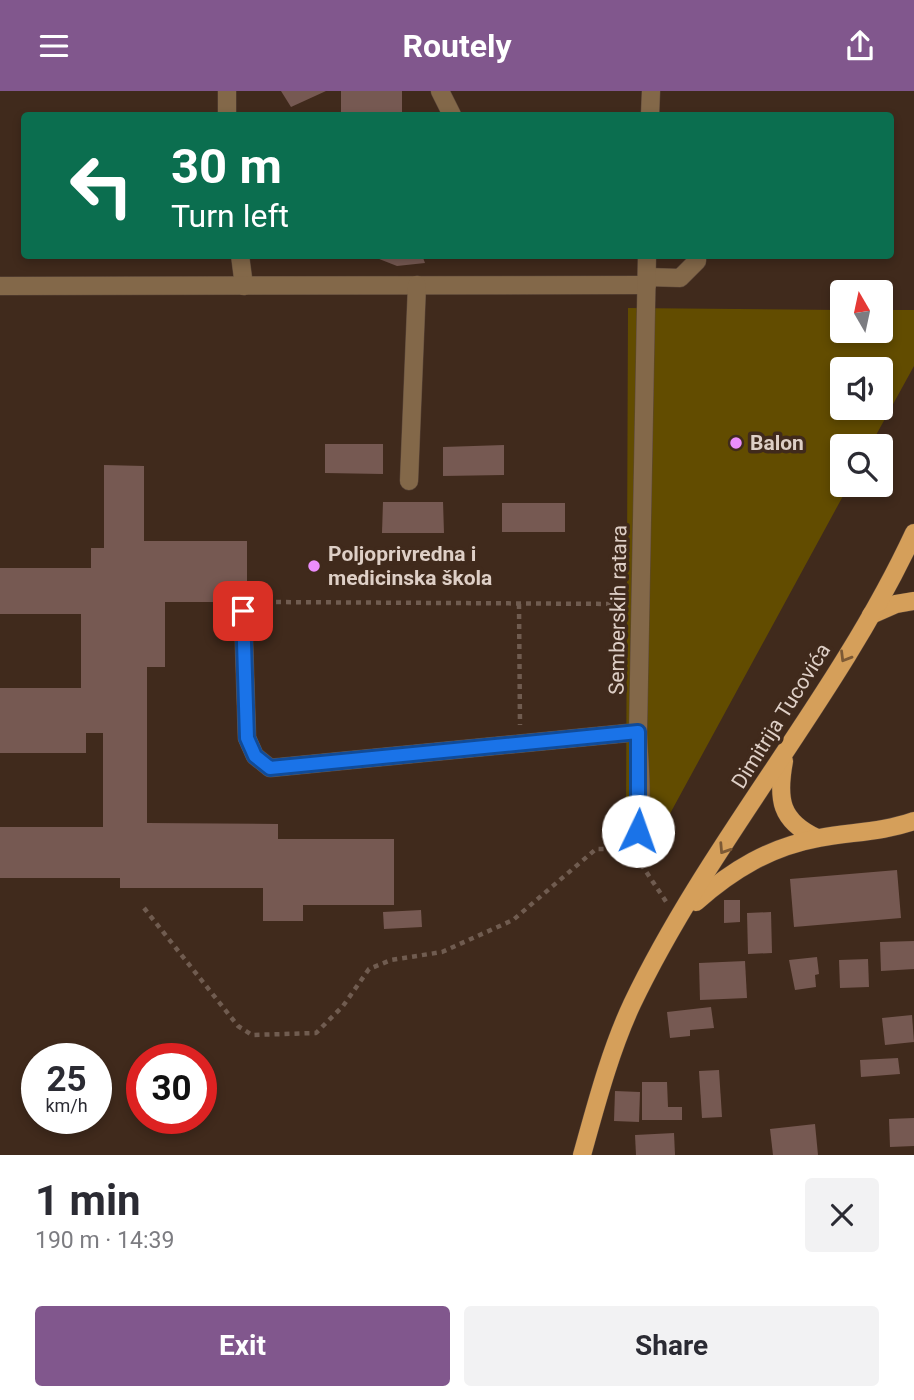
<!DOCTYPE html>
<meta charset="utf-8">
<style>
body{margin:0;font-family:Roboto,sans-serif;background:#f2f2f3;color:#2b2b33;height:100vh;display:flex;flex-direction:column;font-size:26px;white-space:nowrap}
*{box-sizing:border-box;margin:0}
p{font-size:23px;color:#7c7c81}
.icon{flex:none;width:38px;height:38px;fill:none;stroke:currentColor;stroke-width:2;stroke-linecap:round;stroke-linejoin:round}
.map{position:relative;height:1064px;overflow:hidden}
.panel{display:flex;flex-direction:column;background:#fff;flex:1}
.panel>*{flex:none}
.guide{position:absolute;left:21px;top:21px;width:873px;height:147px;border-radius:7px;box-shadow:0 4px 10px #0003;background:#0b6e4f;color:#fff;overflow:hidden}
.needle{width:46px;rotate:351deg}
.fabs{position:absolute;left:830px;top:189px;display:grid;gap:14px}
.fabs a{display:grid;place-items:center;width:63px;height:63px;border-radius:7px;background:#fff;box-shadow:0 4px 10px #0003;font-size:35px}
.speed{position:absolute;left:21px;top:952px;display:flex;gap:14px;font-size:35px;font-weight:700;text-align:center}
.speed>*{display:grid;place-content:center;width:91px;height:91px;border-radius:50%;background:#fff;box-shadow:0 4px 10px #0003;line-height:1}
.speed small{font-size:18px;font-weight:400}
.speed .limit{border:10px solid #d22;background:#fff;color:#111}
.pin{position:absolute;display:grid;place-items:center;width:60px;height:60px;color:#fff;margin:-30px;border-radius:14px;box-shadow:0 4px 10px #0006}
.me{position:absolute;width:77px;margin:-38px;rotate:3deg;stroke-linejoin:round;filter:drop-shadow(0 0 5px #0008)}
.turn{display:flex;align-items:center;gap:24px;height:147px;padding:0 35px;font-size:32px}
.turn .icon{width:91px;height:91px;stroke-width:2.5}
.turn b{display:block;font-size:49px;line-height:60px}
.round{display:grid;place-items:center;flex:none;width:74px;height:74px;border-radius:7px;background:#f2f2f3}
.headline{display:flex;align-items:center;justify-content:space-between;height:119px;padding:0 35px}
h1{font-size:42px;font-weight:700;line-height:52px}
.cta{display:flex;gap:14px;margin-top:auto;padding:14px 35px}
.cta a{flex:1;height:80px;border-radius:7px;background:#81578d;color:#fff;font-size:28px;font-weight:700;line-height:80px;text-align:center}
.cta a+a{background:#f2f2f3;color:#2b2b33}
header{display:flex;justify-content:space-between;align-items:center;height:91px;padding:0 35px;background:#81578d;color:#fff;font-size:32px;font-weight:700}
.map>svg:first-child{display:block}
.green{fill:#624c00;fill-rule:evenodd}
.building{fill:#765952}
.lines{fill:none;stroke-linecap:round;stroke-linejoin:round}
.minor-casing{stroke:#5c483b;stroke-width:19}
.major-casing{stroke:#5c483b;stroke-width:19}
.path{stroke:#705c50;stroke-width:4.5;stroke-dasharray:5 5;stroke-linecap:butt}
.minor{stroke:#836849;stroke-width:18}
.major{stroke:#d59f5a;stroke-width:18}
.oneway{stroke:#7c5935}
.route-casing{stroke:#114b97;stroke-width:18}
.route{stroke:#1a73e8;stroke-width:12}
.poi-dot{fill:#eb8dfc;stroke:#402a1c;stroke-width:2.5}
.labels{text-anchor:middle;stroke-width:7;stroke-linejoin:round;paint-order:stroke}
.poi-label{font-size:21px;font-weight:bold;fill:#decfc6;stroke:#402a1c;text-anchor:start}
.street-label{font-size:21px;fill:#decfc6;stroke:#402a1c}
</style>
<header><svg class="icon" aria-label="menu" viewBox="0 0 24 24"><path d="M4 6h16M4 12h16M4 18h16"/></svg>Routely<svg class="icon" aria-label="share" viewBox="0 0 24 24"><path d="M12 15V3M7 8l5-5 5 5M5 13v7h14v-7"/></svg></header>
<div class="map">
<svg width="914" height="1064" viewBox="0 0 914 1064">
<rect width="100%" height="100%" fill="#402a1c"/>
<path class="green" d="M628 217 842 219V240H880V219H914V275L870 355H842V394H849L660 741 626 733ZM842 278H880V317H842Z"/>
<g class="building">
<path d="M281 0H326L291 16Z"/>
<rect x="341" y="0" width="61" height="24"/>
<path d="M369 164H422L425 172 397 175Z"/>
<path d="M325 353H383V383L325 382Z"/>
<path d="M504 354V384L443 385V356Z"/>
<path d="M104 374 144 375V450H247V511H165V576H147V732L278 733V748H394V814H303V830H263V797H120V787H0V736H103V642H86V662H0V597H81V523H0V477H91V457H104Z"/>
<path d="M383 411H443L444 442H382Z"/>
<rect x="502" y="412" width="63" height="29"/>
<path d="M897 779 901 827 794 836 790 788Z"/>
<path d="M724 809H740V831L724 832Z"/>
<path d="M421 819 422 836 384 838 383 821Z"/>
<path d="M771 821 772 862 748 863 747 822Z"/>
<path d="M914 850V878L881 880 880 851Z"/>
<path d="M817 866 819 883 815 884 816 896 795 899 789 869Z"/>
<path d="M868 868 869 896 840 897 839 869Z"/>
<path d="M745 870 747 907 700 909 699 872Z"/>
<path d="M711 916 714 937 690 939V945L670 947 667 921Z"/>
<path d="M912 924 914 951 885 954 882 927Z"/>
<path d="M898 967 900 983 861 986 860 969Z"/>
<path d="M719 979 722 1026 702 1027 699 980Z"/>
<path d="M642 991H667L668 1016H682V1029H642Z"/>
<path d="M615 1000 640 1001 639 1031 614 1030Z"/>
<path d="M914 1027V1055L890 1056 889 1028Z"/>
<path d="M815 1033 818 1064H773L770 1038Z"/>
<path d="M674 1042 675 1064H636L635 1044Z"/>
</g>
<g class="lines">
<g class="minor-casing">
<g id="minor">
<path d="M227 0V24"/>
<path d="M440 0 452 24"/>
<path d="M650 24 651 0"/>
<path d="M240 164 244 195"/>
<path d="M647 186 680 187 697 170V164"/>
<path d="M0 195 647 194"/>
<path d="M409 390 417 194"/>
<path d="M243 521 247 647 255 665 270 677 638 641"/>
<path d="M630 757C647 723 639 679 638 641L647 164"/>
</g>
</g>
<g class="major-casing">
<g id="major">
<path d="M871 524 896 513 914 510"/>
<path d="M784 670C777 708 780 730 817 747"/>
<path d="M696 811C732 779 770 756 819 747 851 741 883 741 914 730"/>
<path d="M582 1064C596 1014 610 960 632 913 711 748 837 608 914 442"/>
</g>
</g>
<g class="path">
<path d="M266 511 622 513"/>
<path d="M519 513 520 634"/>
<path d="M641 773 667 812"/>
<path d="M144 817 238 935 252 944 316 942 343 915 369 878 391 869 442 861 513 829 596 758H612"/>
</g>
<use href="#minor" class="minor"/>
<use href="#major" class="major"/>
</g>
<defs><path id="oneway-chevron" d="M-2-3.5L2.5 0L-2 3.5" fill="none" stroke-width="1.6" stroke-linecap="round" stroke-linejoin="round" transform="scale(1.75)"/></defs>
<g class="oneway">
<use href="#oneway-chevron" transform="translate(845 566) rotate(121)"/>
<use href="#oneway-chevron" transform="translate(724 758) rotate(123)"/>
</g>
<g class="lines">
<g class="route-casing">
<path id="route" d="M243 520 247 647 255 665 270 677 638 641V740"/>
</g>
<use href="#route" class="route"/>
</g>
<g class="poi-dot">
<circle cx="736" cy="352" r="7"/>
<circle cx="314" cy="475" r="7"/>
</g>
<g class="labels">
<g class="poi-label">
<text x="750" y="359">Balon</text>
<text x="328" y="470">Poljoprivredna i<tspan x="328" dy="24">medicinska škola</tspan></text>
</g>
<g class="street-label">
<text transform="translate(618 519) rotate(-89)" y="7">Semberskih ratara</text>
<text transform="translate(781 625) rotate(-58)" y="7">Dimitrija Tucovića</text>
</g>
</g>
</svg>
<div class="fabs">
<a><svg class="needle" viewBox="-14 -14 28 28"><path d="M0-13l5 13h-10z" fill="#e53935"/><path d="M0 13l5-13h-10z" fill="#7c7c81"/></svg></a>
<a><svg class="icon" aria-label="sound" viewBox="0 0 24 24"><path d="M4 9h4l5-4v14l-5-4H4zM17 9q2 3 0 6"/></svg></a>
<a><svg class="icon" aria-label="search" viewBox="0 0 24 24"><circle cx="10" cy="10" r="6"/><path d="M15 15l6 6"/></svg></a>
</div>
<div class="speed"><div>25<small>km/h</small></div><div class="limit">30</div></div>
<div class="pin" style="left:243px;top:520px;background:#d93025"><svg class="icon" aria-label="arrive" viewBox="0 0 24 24"><path d="M6 21V4h12l-3 4 3 4H6"/></svg></div>
<svg class="me" style="left:638px;top:740px" viewBox="-20 -20 40 40"><circle r="19" fill="#fff"/><path d="M0-13L10 11 0 6-10 11z" fill="#1a73e8"/></svg>
<div class="guide">
<div class="turn"><svg class="icon" aria-label="left" viewBox="0 0 24 24"><path d="M17 20v-9H6M10 6l-5 5 5 5"/></svg><div><b>30 m</b>Turn left</div></div>
</div>
</div>
<section class="panel">
<div class="headline"><div><h1>1 min</h1><p>190 m · 14:39</p></div><a class="round"><svg class="icon" aria-label="close" viewBox="0 0 24 24"><path d="M6 6l12 12M18 6L6 18"/></svg></a></div>
<div class="cta"><a>Exit</a><a>Share</a></div>
</section>
